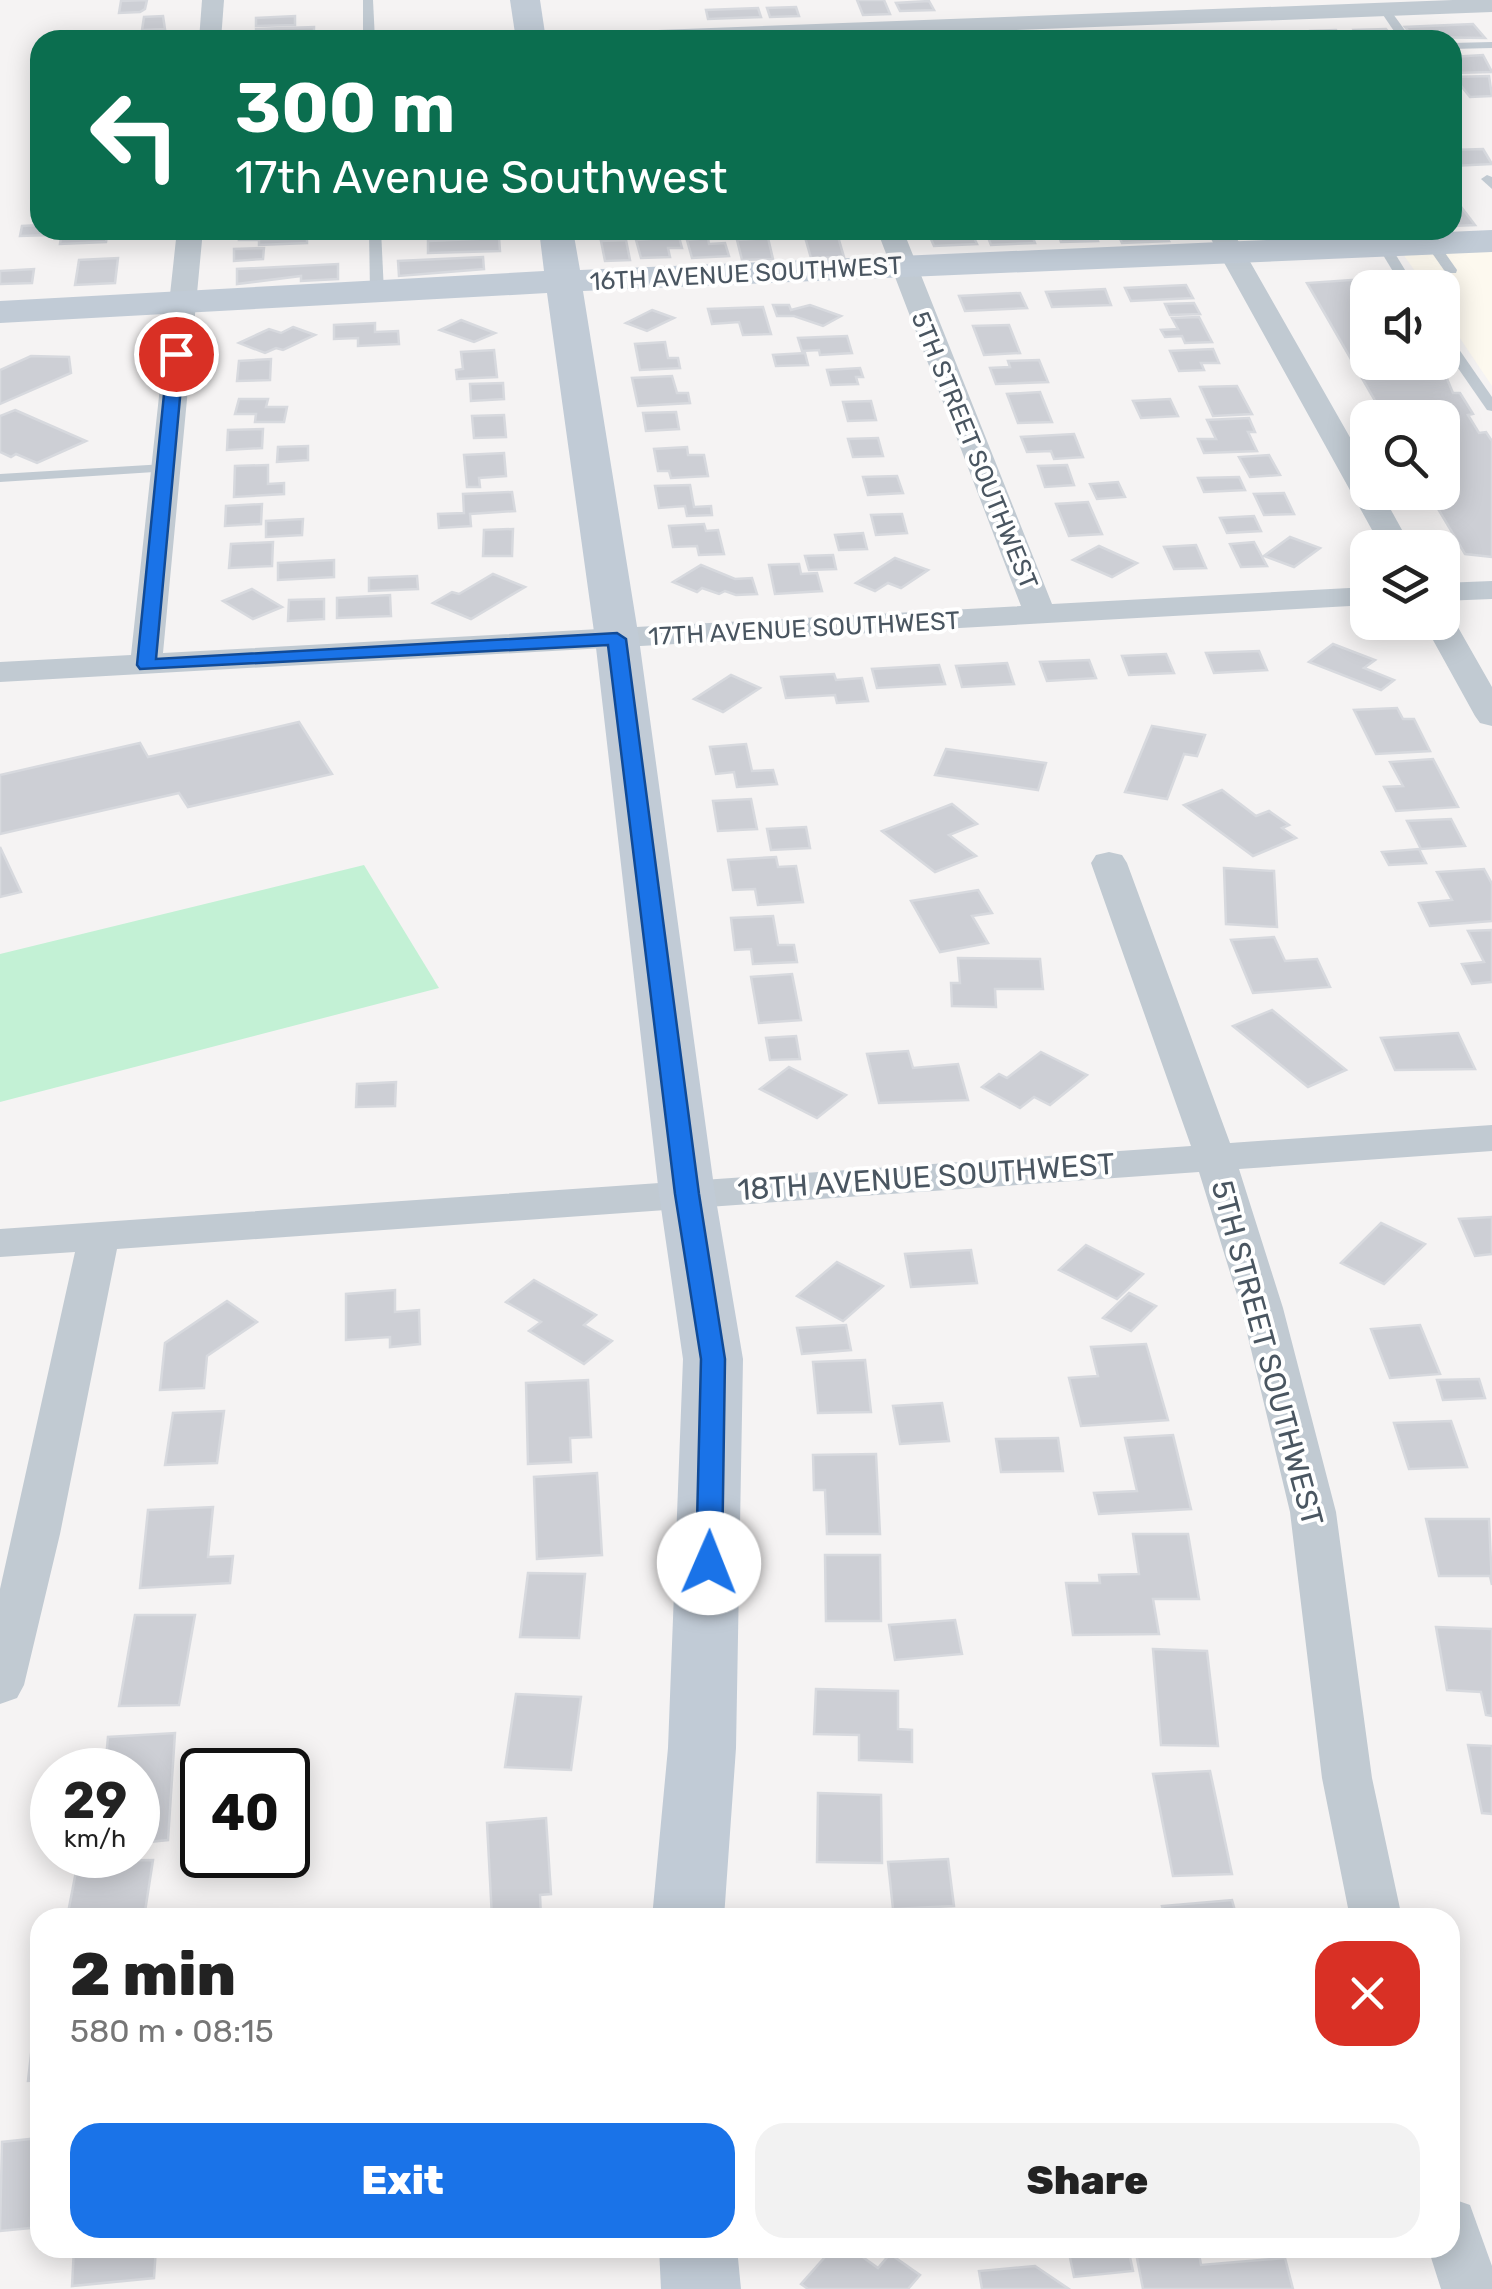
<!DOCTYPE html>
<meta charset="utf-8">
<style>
body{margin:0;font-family:Rubik,sans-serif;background:#f2f2f2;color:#222;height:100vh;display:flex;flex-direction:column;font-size:38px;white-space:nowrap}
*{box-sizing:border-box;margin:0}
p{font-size:32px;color:#767676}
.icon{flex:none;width:55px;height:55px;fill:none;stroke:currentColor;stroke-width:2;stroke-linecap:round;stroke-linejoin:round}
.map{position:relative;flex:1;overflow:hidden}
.panel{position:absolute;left:30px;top:1908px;width:1430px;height:350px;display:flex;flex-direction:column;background:#fff;border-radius:30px;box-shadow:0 5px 25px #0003}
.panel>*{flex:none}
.banner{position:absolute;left:30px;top:30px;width:1432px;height:210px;border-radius:30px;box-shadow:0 5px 25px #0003;background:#0b6e4f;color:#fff;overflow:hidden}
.tools{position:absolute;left:1350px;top:270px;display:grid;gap:20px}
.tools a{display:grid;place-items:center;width:110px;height:110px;border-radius:20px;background:#fff;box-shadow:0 5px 25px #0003;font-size:50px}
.speed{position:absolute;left:30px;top:1748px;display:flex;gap:20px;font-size:50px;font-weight:700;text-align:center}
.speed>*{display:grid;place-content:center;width:130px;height:130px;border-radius:50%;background:#fff;box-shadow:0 5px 25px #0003;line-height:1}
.speed small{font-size:25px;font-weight:400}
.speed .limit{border:5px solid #111;border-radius:15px;background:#fff;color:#111}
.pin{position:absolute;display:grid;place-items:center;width:85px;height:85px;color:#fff;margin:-42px;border:5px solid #fff;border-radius:50%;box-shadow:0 2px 10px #0007}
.me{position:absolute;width:110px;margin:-55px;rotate:1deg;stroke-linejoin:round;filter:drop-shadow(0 0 8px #0008)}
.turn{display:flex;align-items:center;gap:35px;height:210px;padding:0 40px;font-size:45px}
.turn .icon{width:130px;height:130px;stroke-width:2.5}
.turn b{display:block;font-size:70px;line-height:85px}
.round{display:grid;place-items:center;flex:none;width:105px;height:105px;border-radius:30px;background:#f2f2f2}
.headline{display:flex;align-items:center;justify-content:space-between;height:170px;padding:0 40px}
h1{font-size:60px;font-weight:800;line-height:75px}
.button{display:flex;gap:20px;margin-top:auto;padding:20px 40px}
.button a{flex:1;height:115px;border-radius:30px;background:#1a73e8;color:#fff;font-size:40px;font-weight:800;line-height:115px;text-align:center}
.button a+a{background:#f2f2f2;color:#222}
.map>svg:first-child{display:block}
.commercial{fill:#fdf9ef}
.green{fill:#c3f1d5}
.building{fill:#cdcfd5;stroke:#d7d9de;stroke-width:2.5}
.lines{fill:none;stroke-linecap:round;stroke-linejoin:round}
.lane{fill:#c1cad2;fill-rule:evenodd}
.street{fill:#c1cad2;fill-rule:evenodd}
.secondary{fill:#c1cbd6;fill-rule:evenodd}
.route{fill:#1a73e8;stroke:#114b97;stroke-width:2.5}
.labels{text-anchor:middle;stroke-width:8;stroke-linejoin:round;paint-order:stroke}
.far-street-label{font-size:25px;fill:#4a5661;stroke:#fff}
.street-label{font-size:30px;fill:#4a5661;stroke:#fff}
</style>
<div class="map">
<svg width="1492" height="2289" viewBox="0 0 1492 2289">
<rect width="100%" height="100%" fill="#f5f3f3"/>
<path class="commercial" d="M1492 250V386L1443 313 1442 288 1426 287 1403 254Z"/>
<path class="green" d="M364 865 439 988 0 1102V954Z"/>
<g class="building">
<path d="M147 0 145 9 140 12 119 13 121 1Z"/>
<path d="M857 0H884L890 14 863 15Z"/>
<path d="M929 1 934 10 900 11 896 3Z"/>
<path d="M796 7 799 16 770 17 767 8Z"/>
<path d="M758 8 761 17 708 19 706 10Z"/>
<path d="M163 16 165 29 142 30 144 17Z"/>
<path d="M295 16V25L256 26V18Z"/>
<path d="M1473 24 1485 38 1413 37 1405 27Z"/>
<path d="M314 27V35L256 37V29Z"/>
<path d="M1386 29 1395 40H1362L1354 30Z"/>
<path d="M1336 30 1340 36 1352 35 1356 40H1317L1311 31Z"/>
<path d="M1483 55 1492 72 1452 73V57Z"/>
<path d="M1489 76 1492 96 1470 97 1454 77Z"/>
<path d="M1483 149 1492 164 1452 166V150Z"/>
<path d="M1452 195 1475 225 1452 226Z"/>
<path d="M40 225V230H54L53 235 20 236 22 226Z"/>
<path d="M84 230H108L106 242 60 244 62 231Z"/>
<path d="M240 230H287V236L307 235V243L259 245V240H239Z"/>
<path d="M444 230H499V234L444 236Z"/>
<path d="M803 230H836L844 257 811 258Z"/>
<path d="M927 230 971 231 977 244 934 246Z"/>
<path d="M985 230H1030L1035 243 991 245Z"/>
<path d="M1057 230H1094L1098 241 1061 242Z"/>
<path d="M1116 230H1163L1169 241 1122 243Z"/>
<path d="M679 237 682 248H668L670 257 641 258 636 240Z"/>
<path d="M499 238 500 251 428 253V241Z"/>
<path d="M708 238 709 244 725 243 729 256 692 258 687 240Z"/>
<path d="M768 238 773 259 742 260 737 240Z"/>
<path d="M626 240 630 260 605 261 601 241Z"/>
<path d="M264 248 263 259 234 261V249Z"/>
<path d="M483 257 484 269 399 276 398 261Z"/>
<path d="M118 258 115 283 75 285 79 260Z"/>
<path d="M338 264V279L301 281V276L237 284V269Z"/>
<path d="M34 269 32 283 0 284V271Z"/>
<path d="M1380 278 1384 285 1393 288H1368V362H1440L1453 393H1460L1473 414 1468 415 1479 433 1486 432 1492 441V557L1465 554 1428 492H1442V418H1385L1307 283Z"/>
<path d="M1186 285 1193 298 1131 301 1125 288Z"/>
<path d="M1105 289 1111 305 1052 307 1046 292Z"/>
<path d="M1020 293 1027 308 965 311 959 296Z"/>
<path d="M1194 303 1200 314 1170 315 1165 304Z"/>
<path d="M773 305H789L791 310 810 305 841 316 823 326 794 316H777Z"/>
<path d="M763 307 771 334 743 335 739 322 712 324 708 309Z"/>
<path d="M652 310 674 318 647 331 626 323Z"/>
<path d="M1199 317 1212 342 1185 343 1182 336 1165 337 1161 330 1178 329 1172 318Z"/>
<path d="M461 320 495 333 474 342 440 330Z"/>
<path d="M375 323V332L398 331 399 344 358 346V338L334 339V325Z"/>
<path d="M1009 325 1020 353 984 355 973 326Z"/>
<path d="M293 327 315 335 283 350 276 348 265 353 239 343 269 329 281 333Z"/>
<path d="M847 336 852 353 820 355 819 350 802 351 798 338Z"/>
<path d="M665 342 668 358H678L680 368 640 370 635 344Z"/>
<path d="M1213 349 1219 363H1201L1204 370 1179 371 1170 351Z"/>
<path d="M494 350 497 377 457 379 456 370 463 369 461 352Z"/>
<path d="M805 353 808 365 776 366 773 355Z"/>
<path d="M31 356 69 357 71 373 0 404V370Z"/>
<path d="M271 359 270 380 237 381 239 361Z"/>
<path d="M1039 360 1048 382 996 384 990 368 1010 367 1008 361Z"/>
<path d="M860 368 863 377H856L858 384 831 385 827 370Z"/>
<path d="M672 376 677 393H688L690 403 638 406 632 378Z"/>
<path d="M503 383 504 399 471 401 470 384Z"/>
<path d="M1237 386 1252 414 1213 416 1200 387Z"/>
<path d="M1040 392 1052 422 1018 423 1007 394Z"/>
<path d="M239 399H268L266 407H287L284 422H255L256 414H235Z"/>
<path d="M1170 399 1178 416 1141 418 1133 401Z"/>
<path d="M871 401 876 420 848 421 843 402Z"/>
<path d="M15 410 86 441 37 463 16 454 11 457 0 452V416Z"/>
<path d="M676 412 679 429 646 431 643 413Z"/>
<path d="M504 415 506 437 474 438 472 416Z"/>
<path d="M1249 418 1255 432H1248L1257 451 1204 453 1198 439H1216L1207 420Z"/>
<path d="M263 429 262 448 227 450 228 430Z"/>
<path d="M1074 434 1083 457 1054 459 1051 451 1027 452 1021 437Z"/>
<path d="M878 438 883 456 853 457 848 439Z"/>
<path d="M308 446V460L277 462 278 447Z"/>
<path d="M687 447 688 455H704L708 476 671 478 669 471H658L654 449Z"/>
<path d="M504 453 506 476 479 478 480 487H467L464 455Z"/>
<path d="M1269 455 1280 475 1250 477 1239 457Z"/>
<path d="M268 465V484L284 483V494L234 497 235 466Z"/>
<path d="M1067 465 1074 485 1045 487 1038 466Z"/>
<path d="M897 476 903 493 868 495 863 477Z"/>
<path d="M1239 477 1245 490 1204 492 1198 478Z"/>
<path d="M1118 482 1125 497 1097 499 1090 484Z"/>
<path d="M690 485 694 507 711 506 712 515 687 516 685 506 659 508 655 486Z"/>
<path d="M512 492 515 511 470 514 471 526 439 528 438 514 464 513 463 494Z"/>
<path d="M1284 493 1294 514 1264 515 1254 494Z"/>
<path d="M1088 502 1102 534 1069 536 1056 504Z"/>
<path d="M262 504 261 524 225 526 226 506Z"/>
<path d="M902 514 907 533 876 535 871 515Z"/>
<path d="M1254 516 1261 531 1227 533 1220 518Z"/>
<path d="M303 519 302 535 266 537V521Z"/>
<path d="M704 524 706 531 718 530 724 554 699 555 697 546 673 547 669 526Z"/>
<path d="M513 529 512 556H483L484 530Z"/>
<path d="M863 533 867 549 839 550 835 535Z"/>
<path d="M1290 537 1320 548 1294 567 1264 556Z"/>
<path d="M273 542 272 566 229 568 231 544Z"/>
<path d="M1254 542 1267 566 1241 567 1230 544Z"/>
<path d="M1196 545 1206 568 1174 569 1164 547Z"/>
<path d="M1099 546 1137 563 1112 577 1073 560Z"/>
<path d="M833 555 836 569 809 570 805 556Z"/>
<path d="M895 558 928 570 901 588 888 583 875 591 856 583Z"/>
<path d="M334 560V577L278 580V563Z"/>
<path d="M799 564 801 574 817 573 822 591 775 594 769 565Z"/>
<path d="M701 565 735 579 752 578 757 594 736 595 725 591 719 594 702 588 697 592 673 582Z"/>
<path d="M493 574 525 587 471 619 433 603 452 592 459 594Z"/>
<path d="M417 576 418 589 369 591V578Z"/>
<path d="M252 589 282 607 253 619 223 601Z"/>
<path d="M390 595 391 616 337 618V598Z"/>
<path d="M324 599V619L288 621 289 600Z"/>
<path d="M1333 644 1375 660 1364 668 1394 680 1381 690 1309 662Z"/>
<path d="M1259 651 1267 670 1214 673 1206 653Z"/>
<path d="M1166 654 1174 673 1129 675 1122 656Z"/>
<path d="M1089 660 1096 678 1047 681 1040 662Z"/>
<path d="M1007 663 1014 684 962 687 956 666Z"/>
<path d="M939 665 945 684 877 688 872 669Z"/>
<path d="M834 674 836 680 862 678 868 701 837 703 835 695 786 698 781 677Z"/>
<path d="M731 675 760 688 723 712 694 699Z"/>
<path d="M1397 708 1403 719H1414L1430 751 1376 754 1354 710Z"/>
<path d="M299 722 332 774 188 807 179 793 0 834V775L140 743 148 757Z"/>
<path d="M1152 726 1205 735 1197 756 1184 754 1167 799 1125 792Z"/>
<path d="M746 744 752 771 773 770 777 784 737 787 734 772 716 774 710 747Z"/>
<path d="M946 749 1046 763 1038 790 935 775Z"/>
<path d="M1433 759 1458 807 1396 811 1384 787 1403 786 1390 762Z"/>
<path d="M1222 790 1256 816 1269 811 1289 825 1282 828 1296 838 1253 856 1184 805Z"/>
<path d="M751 799 757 829 718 831 713 801Z"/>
<path d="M952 804 977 824 949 835 976 856 935 872 882 831Z"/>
<path d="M1451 819 1465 846 1421 849 1407 821Z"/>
<path d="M806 827 810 848 771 850 767 829Z"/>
<path d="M0 847 21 892 0 897Z"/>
<path d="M1419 849 1426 863 1389 865 1382 852Z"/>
<path d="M776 857 778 867 796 866 803 902 758 905 755 889 733 890 728 860Z"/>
<path d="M1224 868 1274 871 1277 927 1226 924Z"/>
<path d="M1484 869 1492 884V921L1430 926 1419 903 1452 900 1437 872Z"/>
<path d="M978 890 992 913 972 916 988 943 940 952 911 901Z"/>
<path d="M773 916 778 945H794L797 962 753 964 751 949 735 950 731 918Z"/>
<path d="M1492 930V982L1472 984 1462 964 1484 962 1468 931Z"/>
<path d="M1274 937 1285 961 1317 959 1330 987 1253 993 1231 940Z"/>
<path d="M958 958 1040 959 1043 989H995L996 1007 952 1006 951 983H960Z"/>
<path d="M792 974 801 1020 759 1023 751 977Z"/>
<path d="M1272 1010 1346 1070 1308 1087 1233 1026Z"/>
<path d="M1458 1033 1475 1069 1395 1070 1381 1038Z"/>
<path d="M796 1036 800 1059 770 1060 766 1038Z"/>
<path d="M908 1051 913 1068 958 1064 968 1100 879 1103 867 1054Z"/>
<path d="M1041 1052 1087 1075 1050 1105 1034 1097 1020 1108 982 1087 999 1074 1007 1078Z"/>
<path d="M789 1067 846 1095 817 1118 760 1089Z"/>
<path d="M396 1082 395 1106 356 1107 357 1084Z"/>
<path d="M1492 1217V1254L1475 1256 1459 1219Z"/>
<path d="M1381 1223 1425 1244 1384 1284 1341 1263Z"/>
<path d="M1086 1245 1143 1274 1117 1299 1059 1270Z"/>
<path d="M971 1250 977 1283 911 1287 905 1254Z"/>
<path d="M837 1262 883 1286 843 1321 797 1296Z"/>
<path d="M534 1280 596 1315 584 1325 612 1341 584 1364 529 1331 541 1322 506 1302Z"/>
<path d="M395 1290V1312L419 1310 420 1344 390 1347V1337L346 1340V1294Z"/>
<path d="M1129 1293 1156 1306 1131 1331 1103 1318Z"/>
<path d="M227 1301 257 1322 207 1356 204 1388 160 1390 165 1343Z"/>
<path d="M846 1325 851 1350 802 1354 797 1328Z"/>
<path d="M1420 1325 1440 1374 1390 1378 1371 1329Z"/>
<path d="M1146 1344 1168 1420 1081 1426 1069 1378 1098 1376 1091 1347Z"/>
<path d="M865 1360 871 1412 818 1413 813 1362Z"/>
<path d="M1479 1379 1485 1398 1443 1400 1437 1380Z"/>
<path d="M588 1380 591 1437 570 1438 571 1462 528 1464 526 1383Z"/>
<path d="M942 1403 949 1441 900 1444 893 1406Z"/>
<path d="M224 1411 217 1463 165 1465 173 1413Z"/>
<path d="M1451 1421 1467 1467 1409 1469 1394 1423Z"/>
<path d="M1173 1435 1191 1509 1099 1514 1094 1493 1137 1491 1125 1438Z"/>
<path d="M1058 1438 1063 1471 1001 1472 996 1439Z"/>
<path d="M876 1454 880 1534H827L825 1490H814L813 1455Z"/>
<path d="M597 1473 602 1555 537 1559 534 1477Z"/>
<path d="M213 1507 208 1557 233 1556 230 1583 140 1588 148 1510Z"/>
<path d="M1426 1519H1489L1492 1585 1490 1576H1439Z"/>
<path d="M1133 1534H1188L1199 1599H1153L1159 1634 1073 1635 1066 1583H1100L1099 1575 1139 1574Z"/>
<path d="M825 1555H880L881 1621H826Z"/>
<path d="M528 1573 585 1574 579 1638 520 1637Z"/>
<path d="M135 1615H195L179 1705 119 1706Z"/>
<path d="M955 1620 962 1654 895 1660 889 1625Z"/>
<path d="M1436 1627 1492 1629V1716L1486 1715 1481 1692 1447 1690Z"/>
<path d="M1153 1649 1207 1651 1218 1746 1161 1745Z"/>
<path d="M816 1689 898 1691V1729L912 1730V1762L859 1760V1735L814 1734Z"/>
<path d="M516 1694 581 1697 571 1770 505 1767Z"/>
<path d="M175 1733 168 1840 138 1843V1770H105L108 1737Z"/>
<path d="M1468 1745 1492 1746V1814L1482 1813Z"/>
<path d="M1210 1771 1232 1874 1173 1876 1153 1774Z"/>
<path d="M818 1793 881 1795 882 1863 817 1862Z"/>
<path d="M546 1818 551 1894 540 1895 541 1918H492L487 1823Z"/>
<path d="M948 1859 954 1906 893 1909 888 1862Z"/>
<path d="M153 1860 144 1918H67L78 1861Z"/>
<path d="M1232 1900 1237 1918H1165L1162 1906Z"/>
<path d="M40 2001V2080L28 2081 37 2002Z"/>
<path d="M40 2138V2227L0 2231 2 2142Z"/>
<path d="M74 2248H156L154 2278 72 2286Z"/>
<path d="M833 2248H850L878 2268 890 2254 920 2275 908 2289H808L801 2284Z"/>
<path d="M1068 2248H1128L1133 2271 1074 2277Z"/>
<path d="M1135 2248H1198L1201 2265 1285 2258 1293 2289H1143Z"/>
<path d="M1035 2266 1069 2289H982L979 2271Z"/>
</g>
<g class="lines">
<g class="lane">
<path d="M363 0H373L375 40H363Z"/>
<path d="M1380 7H1388L1412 40H1400L1379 9Z"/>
<path d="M1492 42V48L1452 49V43Z"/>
<path d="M1487 175 1492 177V189L1481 179Z"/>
<path d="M369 230H381L384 292 377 296 370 292Z"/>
<path d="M1426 240H1436L1457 270 1456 273H1446L1425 243Z"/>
<path d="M1383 241 1388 242 1416 288H1403L1377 245Z"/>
<path d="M1442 331 1447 332 1492 397V411L1487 410 1442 345Z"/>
<path d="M165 464 170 465V471L0 482V474Z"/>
</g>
<g class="street">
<path d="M202 0H224L221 40H199Z"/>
<path d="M1453 0H1492V12L751 40H567L578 33Z"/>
<path d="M177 230H203L163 653 1021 606 877 230H903L1052 604 1368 587V605L0 682V662L131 655Z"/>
<path d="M1206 230H1232L1368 469V492H1381L1412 548H1382Z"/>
<path d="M1492 581V599L1442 601V583Z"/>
<path d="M1442 613 1455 622 1492 687V726L1480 723 1475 716 1423 622H1442Z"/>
<path d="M1109 852 1122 855 1127 863 1230 1143 1492 1125V1151L1239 1169 1283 1308 1336 1512 1372 1778 1402 1918H1350L1322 1778 1290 1512 1241 1308 1199 1172 117 1249 60 1534 24 1685 17 1698 0 1704V1589L75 1252 0 1257V1229L1191 1146 1091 863 1096 855Z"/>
<path d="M1450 2198 1470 2205 1492 2266V2289H1441L1428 2248H1450Z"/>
</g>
<g class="secondary">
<path d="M510 0H540L546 40H516Z"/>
<path d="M539 230H573L580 270 1492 230V252L583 291 639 639 715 1194 743 1359 736 1748 724 1918H652L668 1748 683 1359 659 1194 595 639 547 293 0 323V301L544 271Z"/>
<path d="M659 2248H737L741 2289H661Z"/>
</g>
</g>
<path class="route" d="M176 350 184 354 156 659 617 633 626 639 699 1194 725 1359 722 1563 718 1570H700L696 1563 701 1359 675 1194 608 645 140 669 137 665 168 354Z"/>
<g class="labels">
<g class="far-street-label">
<text transform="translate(746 273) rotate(-3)" y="9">16TH AVENUE SOUTHWEST</text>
<text transform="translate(975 450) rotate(68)" y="9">5TH STREET SOUTHWEST</text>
<text transform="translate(804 628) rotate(-3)" y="9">17TH AVENUE SOUTHWEST</text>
</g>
<g class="street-label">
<text transform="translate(926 1177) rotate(-4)" y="10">18TH AVENUE SOUTHWEST</text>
<text transform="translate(1267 1353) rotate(75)" y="10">5TH STREET SOUTHWEST</text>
</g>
</g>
</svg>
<div class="tools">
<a><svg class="icon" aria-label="sound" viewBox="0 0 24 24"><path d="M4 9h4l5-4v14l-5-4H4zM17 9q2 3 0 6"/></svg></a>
<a><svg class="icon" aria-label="search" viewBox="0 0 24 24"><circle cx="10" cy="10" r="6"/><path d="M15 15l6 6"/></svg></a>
<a><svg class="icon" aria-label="layers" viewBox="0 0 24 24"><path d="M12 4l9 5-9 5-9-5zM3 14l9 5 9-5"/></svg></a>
</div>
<div class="speed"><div>29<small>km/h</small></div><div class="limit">40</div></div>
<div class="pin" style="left:176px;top:354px;background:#d93025"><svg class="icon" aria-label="arrive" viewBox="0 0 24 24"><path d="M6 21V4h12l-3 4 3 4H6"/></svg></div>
<svg class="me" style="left:709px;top:1563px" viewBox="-20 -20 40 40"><circle r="19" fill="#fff"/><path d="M0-13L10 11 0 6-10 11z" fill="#1a73e8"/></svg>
<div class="banner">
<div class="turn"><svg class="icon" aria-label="left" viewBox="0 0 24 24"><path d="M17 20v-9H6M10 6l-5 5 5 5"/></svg><div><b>300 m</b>17th Avenue Southwest</div></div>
</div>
<section class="panel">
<div class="headline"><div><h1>2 min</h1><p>580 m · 08:15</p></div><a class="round" style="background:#d93025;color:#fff"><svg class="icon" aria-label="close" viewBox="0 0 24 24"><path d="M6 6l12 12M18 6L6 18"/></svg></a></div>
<div class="button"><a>Exit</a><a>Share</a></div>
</section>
</div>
